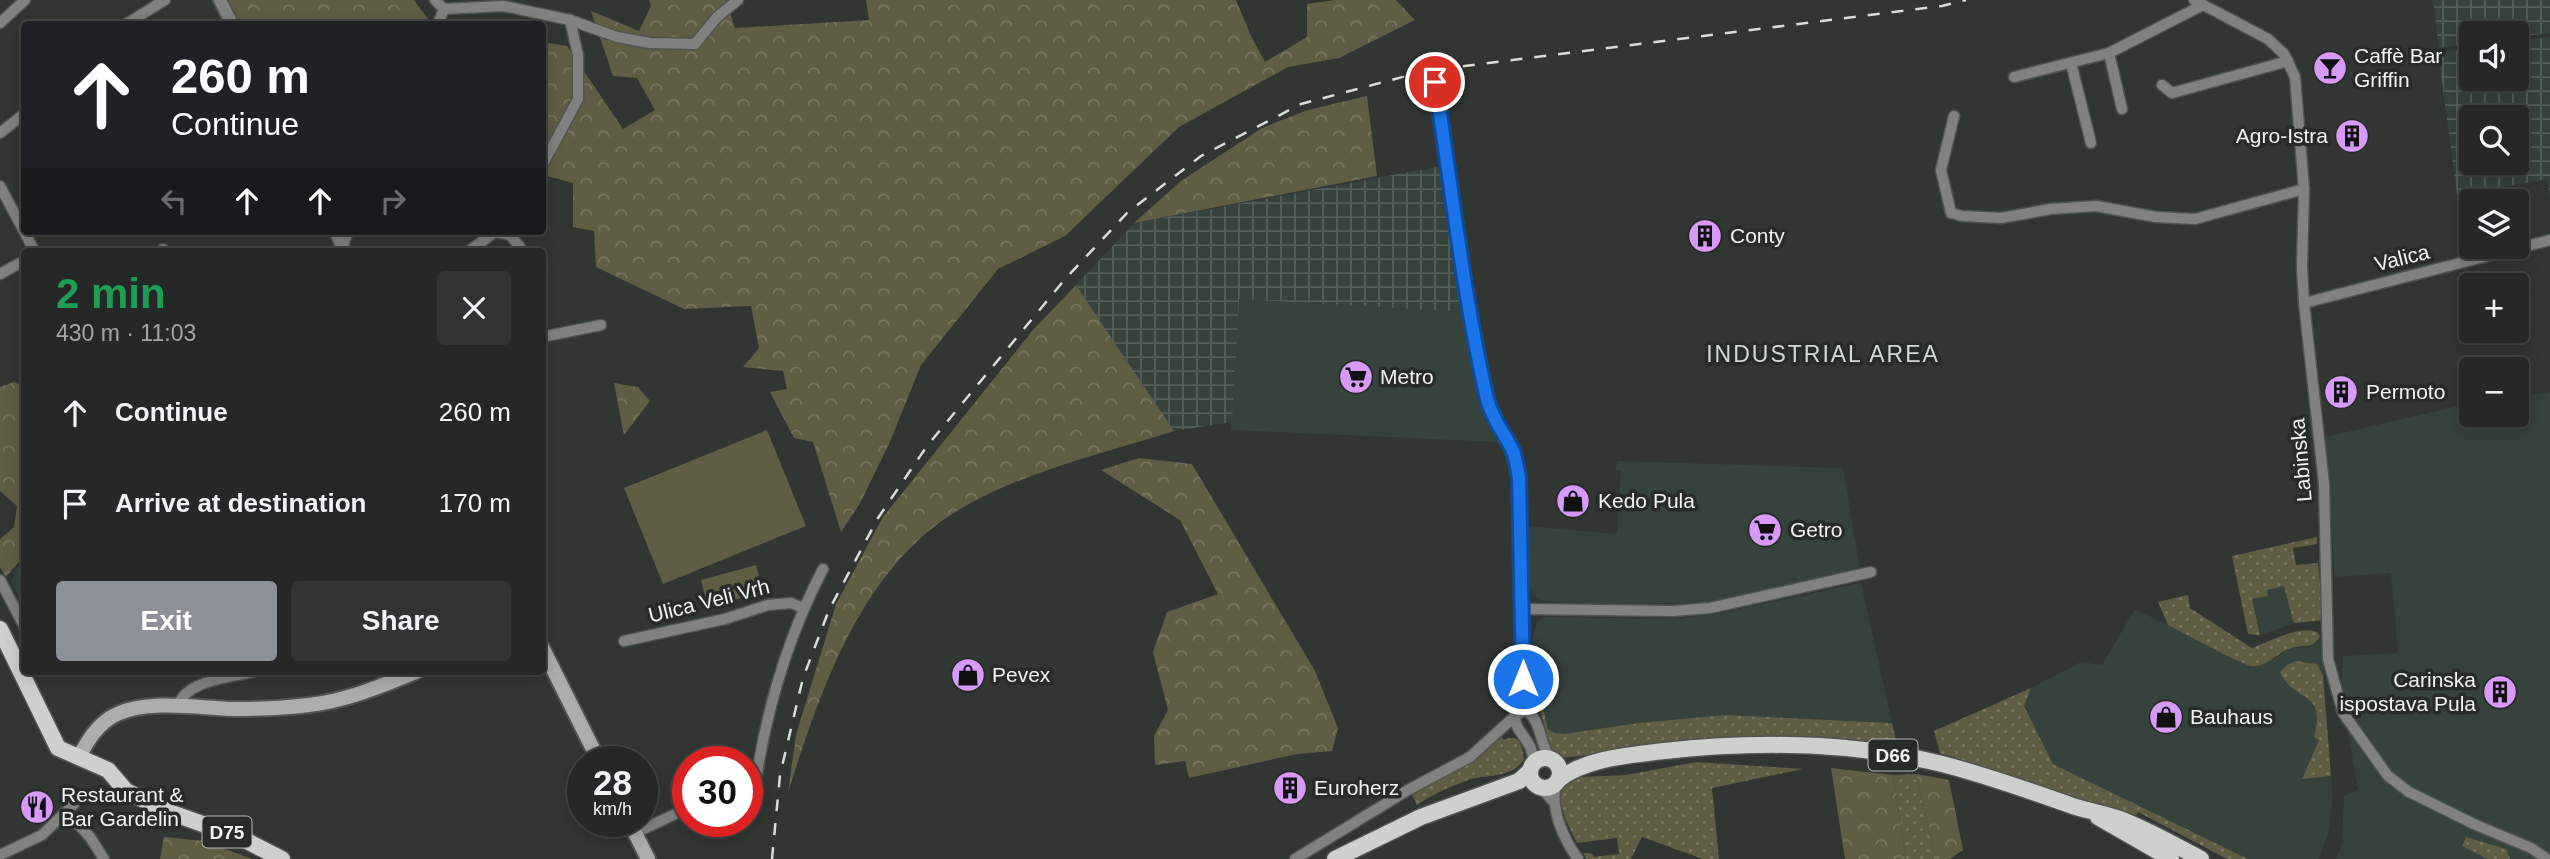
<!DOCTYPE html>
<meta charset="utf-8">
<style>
body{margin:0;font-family:Helvetica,sans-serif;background:#313432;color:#f1f3f6;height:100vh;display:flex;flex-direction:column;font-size:26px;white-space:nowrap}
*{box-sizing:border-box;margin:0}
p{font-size:23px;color:#a3a6a7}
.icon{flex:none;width:38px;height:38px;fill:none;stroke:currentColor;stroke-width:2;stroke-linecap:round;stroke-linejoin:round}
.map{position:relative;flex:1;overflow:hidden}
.details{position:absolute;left:21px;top:248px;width:525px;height:427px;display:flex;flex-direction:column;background:#252826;border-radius:7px;box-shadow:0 4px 18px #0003,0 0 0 2px #424443}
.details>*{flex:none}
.guide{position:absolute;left:21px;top:21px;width:525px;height:214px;border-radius:7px;box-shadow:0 4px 18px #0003,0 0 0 2px #424443;background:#202124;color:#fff;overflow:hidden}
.fabs{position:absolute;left:2459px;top:21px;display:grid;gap:14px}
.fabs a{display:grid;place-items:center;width:70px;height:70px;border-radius:7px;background:#252826;box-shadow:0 4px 18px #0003,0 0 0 2px #424443;font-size:35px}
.speed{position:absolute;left:567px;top:746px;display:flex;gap:14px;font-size:35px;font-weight:700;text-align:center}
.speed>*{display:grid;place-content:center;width:91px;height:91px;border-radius:50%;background:#252826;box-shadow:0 4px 18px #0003,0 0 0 2px #424443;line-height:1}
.speed small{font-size:18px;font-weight:400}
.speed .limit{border:10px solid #d22;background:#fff;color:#111}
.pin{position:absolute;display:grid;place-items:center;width:60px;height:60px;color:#fff;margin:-30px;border:4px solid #fff;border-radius:50%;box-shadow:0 2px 7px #0007}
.me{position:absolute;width:77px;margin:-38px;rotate:0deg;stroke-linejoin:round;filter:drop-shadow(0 0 5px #0008)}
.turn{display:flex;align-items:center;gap:24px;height:147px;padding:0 35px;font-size:32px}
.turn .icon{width:91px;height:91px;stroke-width:2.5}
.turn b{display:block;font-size:49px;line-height:60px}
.lanes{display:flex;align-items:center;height:66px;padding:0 35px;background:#0003;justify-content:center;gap:35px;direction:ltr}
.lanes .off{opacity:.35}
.round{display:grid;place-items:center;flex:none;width:74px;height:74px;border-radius:7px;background:#313432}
.headline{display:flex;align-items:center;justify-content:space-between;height:119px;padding:0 35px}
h1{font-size:42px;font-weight:700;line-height:52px;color:#1e9e55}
.cta{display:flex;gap:14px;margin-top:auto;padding:14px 35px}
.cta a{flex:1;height:80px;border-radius:7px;background:#8c9099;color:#fff;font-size:28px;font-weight:700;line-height:80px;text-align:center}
.cta a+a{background:#313432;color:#f1f3f6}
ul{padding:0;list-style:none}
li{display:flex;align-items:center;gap:21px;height:91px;padding:0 35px}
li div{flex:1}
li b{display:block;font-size:26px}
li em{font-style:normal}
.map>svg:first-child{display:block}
.built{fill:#36423c}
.industrial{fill:url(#industrial-grid);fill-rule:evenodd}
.grass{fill:url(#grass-dots)}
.forest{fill:url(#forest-crowns)}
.garden{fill:#605d45}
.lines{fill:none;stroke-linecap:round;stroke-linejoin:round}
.minor-casing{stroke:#4f5451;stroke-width:13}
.tertiary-casing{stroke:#4f5451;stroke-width:16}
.secondary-casing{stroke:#4f5451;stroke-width:18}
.primary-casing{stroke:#4f5451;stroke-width:19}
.minor{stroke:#818280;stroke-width:10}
.tertiary{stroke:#818280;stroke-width:12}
.secondary{stroke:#acaeaa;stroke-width:14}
.primary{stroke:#cdd0cb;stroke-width:16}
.rail{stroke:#d8ddda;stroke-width:2.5;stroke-dasharray:12 12;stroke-linecap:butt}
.route-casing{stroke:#114b97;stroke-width:18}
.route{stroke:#1a73e8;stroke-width:12}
.labels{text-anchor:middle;stroke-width:7;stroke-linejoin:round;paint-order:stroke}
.shield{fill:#272c29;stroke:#b3b7b5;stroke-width:2}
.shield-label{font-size:19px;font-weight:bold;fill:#eff3f1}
.poi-label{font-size:21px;fill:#eff3f1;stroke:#272c29;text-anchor:start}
.street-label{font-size:21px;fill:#eff3f1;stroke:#272c29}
.neighbourhood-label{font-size:23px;letter-spacing:2px;fill:#d3d9d6;stroke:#272c29}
</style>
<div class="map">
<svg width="2550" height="859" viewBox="0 0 2550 859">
<defs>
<pattern id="industrial-grid" width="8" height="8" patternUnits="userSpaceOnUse" patternTransform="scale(1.75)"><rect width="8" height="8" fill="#36423c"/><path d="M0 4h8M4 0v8" fill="none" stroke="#535e59"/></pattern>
<pattern id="grass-dots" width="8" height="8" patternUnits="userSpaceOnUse" patternTransform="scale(1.75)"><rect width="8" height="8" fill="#605d45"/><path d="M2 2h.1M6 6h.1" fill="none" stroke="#777560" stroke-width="1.8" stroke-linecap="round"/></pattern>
<pattern id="forest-crowns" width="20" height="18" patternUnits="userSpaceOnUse" patternTransform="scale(1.75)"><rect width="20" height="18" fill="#605d45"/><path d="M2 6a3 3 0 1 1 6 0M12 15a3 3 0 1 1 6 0" fill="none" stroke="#777560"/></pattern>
</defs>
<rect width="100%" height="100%" fill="#313633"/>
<g class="built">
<path d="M1238 299 1463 312 1486 420 1497 442 1231 430Z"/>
<path d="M2550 392V859H2336L2342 844 2344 796 2358 790 2341 692 2343 656 2398 653 2391 573 2335 577 2325 437 2471 403V415H2516L2517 397Z"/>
<path d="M1617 461 1843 468 1860 569 1709 603 1575 604 1544 601 1533 595 1530 585 1526 526 1617 534 1621 470H1616Z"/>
<path d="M24 549V606L11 582Z"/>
<path d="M1861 583 1892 723 1726 715 1564 734 1553 733 1548 729 1533 666V637L1537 621 1546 617 1672 619 1711 615Z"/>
<path d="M2284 586 2293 621 2295 623 2260 635 2252 599 2268 596 2267 590Z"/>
<path d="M2135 609 2251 666 2270 661 2291 648 2310 647 2317 642 2320 636 2325 683 2323 676 2308 697 2316 708 2319 718 2314 737 2320 740 2303 778 2331 776 2333 796 2329 830 2319 859H2248L2053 764 2024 706 2031 688 2081 662 2102 665Z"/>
</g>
<g class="industrial">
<path d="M2433 0H2550V33L2517 37 2516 33H2471V43L2439 48Z"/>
<path d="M2550 37V195L2547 179 2457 195 2438 52 2471 48V79H2516L2517 41ZM2471 117H2516V163H2471Z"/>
<path d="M1442 166 1463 312 1239 299 1232 422 1174 431 1076 285 1134 223Z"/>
</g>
<g class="grass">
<path d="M2317 537V544L2293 548 2296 565 2318 563 2324 620 2295 623 2293 621 2284 586 2267 590 2268 596 2252 599 2260 635 2248 634 2232 556Z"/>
<path d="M2188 595 2190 608 2252 648C2272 641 2296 626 2317 632L2320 636C2313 650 2304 644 2292 648 2278 651 2269 667 2252 666 2242 665 2182 632 2168 625L2158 602Z"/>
<path d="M2296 661 2317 664 2323 676 2331 776 2302 779 2319 740 2314 737C2327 688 2294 704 2280 672L2287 665Z"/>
<path d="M1533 666 1548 729 1554 733 1564 734 1639 723 1726 715 1892 723 1897 744C1827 739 1758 734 1688 740 1645 744 1604 754 1561 758L1556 756 1551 750 1538 702Z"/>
<path d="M2031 688 2024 706 2053 764 2248 859H2227L2138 812 2135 818 1940 753 1934 731Z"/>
<path d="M1502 737 1504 740C1520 732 1522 746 1524 759 1513 779 1486 774 1468 780 1450 787 1433 794 1417 805L1411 793 1475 759Z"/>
<path d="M1696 762 1803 769 1712 788 1719 859H1703L1642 837 1631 859H1587L1583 853H1591L1594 857 1619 854 1617 838 1577 843 1565 818 1558 793 1560 786 1565 781 1580 777 1626 775Z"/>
<path d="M1916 774 1936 859H1906L1893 775Z"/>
<path d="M2466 837 2506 849 2510 859H2488L2462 846Z"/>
</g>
<g class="forest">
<path d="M227 0H414L431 23 441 24H239Z"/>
<path d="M649 0H726L735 28 869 20 866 0H1236L1250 34 1265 62 1307 37V4L1335 0H1396L1415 20 1339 58 1288 67 1179 127 1065 236 998 269 921 365 889 444 859 505 841 532 813 442 794 438 770 392 787 389 783 371 743 367 759 348 751 306 684 309 596 267 594 231 573 227V183L547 176 543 178V42L567 46 623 129 655 110 637 78 613 76 591 11 639 31 651 6Z"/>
<path d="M1367 96 1377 176 1134 223 1181 181 1262 128 1308 110Z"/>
<path d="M1076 285 1174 431C1107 452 1031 470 969 504 863 561 823 685 788 792L796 735 836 604 883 517 1033 330Z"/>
<path d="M14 382 24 387V556L6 577 0 567V539L14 527 17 506 0 491V387Z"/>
<path d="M614 383 638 387 650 401 624 435Z"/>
<path d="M1139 458 1192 464 1315 671 1338 728 1332 751 1297 754 1189 778 1185 761 1155 765 1154 736 1168 710 1153 652 1167 612 1218 594 1180 520 1101 470Z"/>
<path d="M1831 768 1893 775 1906 859H1845Z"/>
<path d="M1916 774 1949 780 1963 850 1950 859H1936Z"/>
<path d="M164 837 204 841 252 859H160Z"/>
</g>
<g class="garden">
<path d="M767 430 806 526 663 584 624 488Z"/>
<path d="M756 565 763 592 708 607 701 580Z"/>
</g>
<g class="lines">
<g class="minor-casing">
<g id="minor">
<path d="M435 0 444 9 438 24"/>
<path d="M2194 0 2268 39 2284 54 2295 77 2304 189 2302 267 2304 303 2324 484 2328 659 2343 713 2388 776 2409 792 2476 825 2531 848 2547 859"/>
<path d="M444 9 504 6 570 20 617 37 650 43 695 44 717 17 738 0"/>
<path d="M0 23 25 0"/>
<path d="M126 24 165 0"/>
<path d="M2109 53 2122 109"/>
<path d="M2071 63 2091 143"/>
<path d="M2014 77 2109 53 2203 5"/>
<path d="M1435 82 1472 325 1488 401 1494 422 1511 448 1519 478 1523 688 1517 713"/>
<path d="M2162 85 2172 93 2288 61"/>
<path d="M1954 116 1941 170 1951 213 1962 216 2001 218 2051 209 2096 206 2156 217 2195 219 2304 189"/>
<path d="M0 133 24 114"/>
<path d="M542 166 578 99V55L570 20"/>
<path d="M0 186 35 252"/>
<path d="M495 232 510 235 520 247 519 252"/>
<path d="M343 246 348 231"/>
<path d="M163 249 165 252"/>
<path d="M468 252 496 231"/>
<path d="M0 274 24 261"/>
<path d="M2304 303 2550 240"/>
<path d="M542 337 601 325"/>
<path d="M0 580 24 626"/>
<path d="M1523 609 1673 611 1710 608 1871 572"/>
<path d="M624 641 725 619 768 605 791 603 803 608"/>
<path d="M178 706C186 680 229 678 252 672"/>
<path d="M1533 764C1535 740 1514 733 1515 716L1525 710C1542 719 1539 745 1551 759"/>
<path d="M1556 783C1550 809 1563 838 1578 859"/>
<path d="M1541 788 1553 801"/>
<path d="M752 809C762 724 784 644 823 569"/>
<path d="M67 812 90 837 104 859"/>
<path d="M635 833 688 808"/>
<path d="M0 855 42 835 74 804"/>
<path d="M1295 859 1408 790 1470 757 1515 716"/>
</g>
</g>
<g class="tertiary-casing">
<g id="tertiary">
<path d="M220 0 232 24"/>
<path d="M335 231 345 252"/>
</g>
</g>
<g class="secondary-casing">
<g id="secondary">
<path d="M542 647 599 761"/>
<path d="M79 757C88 740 98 723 117 714 150 699 199 708 234 709 259 709 284 708 309 705 346 701 381 686 416 672"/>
<path d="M629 821 648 859"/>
</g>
</g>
<g class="primary-casing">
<g id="primary">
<path d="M0 629 58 748 108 770 126 791 169 812 239 837 282 859"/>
<circle cx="1545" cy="773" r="15"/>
<path d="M1558 780C1586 758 1631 755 1664 751 1755 741 1849 742 1938 763 1983 774 2027 790 2070 805 2086 811 2104 813 2120 819 2148 830 2175 845 2201 859"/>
<path d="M2098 817 2171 859"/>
<path d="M1335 859 1421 817 1519 781 1530 771"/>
</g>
</g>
<use href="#minor" class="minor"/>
<use href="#tertiary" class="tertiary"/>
<use href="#secondary" class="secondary"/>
<use href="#primary" class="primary"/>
<path class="rail" d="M772 859 780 775 803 678 829 610 878 518 927 446 1066 278 1127 213 1201 156 1301 104 1425 71 1942 6 1966 0"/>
</g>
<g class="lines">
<g class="route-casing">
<path id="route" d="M1435 82C1452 188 1463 295 1487 399 1492 418 1502 430 1511 447 1516 456 1517 467 1519 478L1523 679"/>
</g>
<use href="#route" class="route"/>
</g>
<defs>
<g id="bar-disc" transform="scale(1.75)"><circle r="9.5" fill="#d89af8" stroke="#272c29"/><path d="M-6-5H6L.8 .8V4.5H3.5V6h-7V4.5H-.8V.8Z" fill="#111"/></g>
<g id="building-disc" transform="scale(1.75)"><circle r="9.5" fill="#d89af8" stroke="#272c29"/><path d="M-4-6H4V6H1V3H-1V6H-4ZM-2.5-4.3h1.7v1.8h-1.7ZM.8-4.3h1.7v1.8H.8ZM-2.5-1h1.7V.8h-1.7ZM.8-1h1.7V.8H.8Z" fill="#111"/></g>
<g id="supermarket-disc" transform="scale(1.75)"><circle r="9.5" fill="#d89af8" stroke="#272c29"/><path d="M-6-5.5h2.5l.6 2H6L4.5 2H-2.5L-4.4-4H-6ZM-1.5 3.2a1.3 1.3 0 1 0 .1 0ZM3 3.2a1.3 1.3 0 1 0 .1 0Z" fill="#111"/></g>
<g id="shop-disc" transform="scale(1.75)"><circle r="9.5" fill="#d89af8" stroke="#272c29"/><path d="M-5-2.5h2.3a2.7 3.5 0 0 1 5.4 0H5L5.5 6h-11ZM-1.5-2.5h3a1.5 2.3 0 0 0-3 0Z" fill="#111"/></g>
<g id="restaurant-disc" transform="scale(1.75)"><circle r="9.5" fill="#d89af8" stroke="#272c29"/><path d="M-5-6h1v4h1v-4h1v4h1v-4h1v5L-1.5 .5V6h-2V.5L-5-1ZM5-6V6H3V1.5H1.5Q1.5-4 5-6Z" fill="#111"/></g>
</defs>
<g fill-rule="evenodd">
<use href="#bar-disc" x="2330" y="68"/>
<use href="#building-disc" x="2352" y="136"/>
<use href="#building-disc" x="1705" y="236"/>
<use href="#supermarket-disc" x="1356" y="377"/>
<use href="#building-disc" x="2341" y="392"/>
<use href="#shop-disc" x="1573" y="501"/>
<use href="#supermarket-disc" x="1765" y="530"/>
<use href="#shop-disc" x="968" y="675"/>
<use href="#building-disc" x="2500" y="692"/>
<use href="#shop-disc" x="2166" y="717"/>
<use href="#building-disc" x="1290" y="788"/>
<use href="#restaurant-disc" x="37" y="807"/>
</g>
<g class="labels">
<g class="shield">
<rect x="1868.5" y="739.5" width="49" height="31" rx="5"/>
<rect x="202.5" y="816.5" width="49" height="31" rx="5"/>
</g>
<g class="shield-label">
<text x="1893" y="762">D66</text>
<text x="227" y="839">D75</text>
</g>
<g class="poi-label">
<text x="2354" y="63">Caffè Bar<tspan x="2354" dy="24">Griffin</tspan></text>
<text x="2328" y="143" text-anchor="end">Agro-Istra</text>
<text x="1730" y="243">Conty</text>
<text x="1380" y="384">Metro</text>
<text x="2366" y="399">Permoto</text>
<text x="1598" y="508">Kedo Pula</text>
<text x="1790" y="537">Getro</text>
<text x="992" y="682">Pevex</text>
<text x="2476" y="687" text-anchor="end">Carinska<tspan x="2476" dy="24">ispostava Pula</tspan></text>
<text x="2190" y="724">Bauhaus</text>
<text x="1314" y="795">Euroherz</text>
<text x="61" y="802">Restaurant &amp;<tspan x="61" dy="24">Bar Gardelin</tspan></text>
</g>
<g class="street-label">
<text transform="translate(2402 258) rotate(-14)" y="7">Valica</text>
<text transform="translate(2301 460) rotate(-95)" y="7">Labinska</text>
<text transform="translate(709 601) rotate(-14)" y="7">Ulica Veli Vrh</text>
</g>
<g class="neighbourhood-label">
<text x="1823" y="362">INDUSTRIAL AREA</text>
</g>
</g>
</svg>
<div class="fabs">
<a><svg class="icon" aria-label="sound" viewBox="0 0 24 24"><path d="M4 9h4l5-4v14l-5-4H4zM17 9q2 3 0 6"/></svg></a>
<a><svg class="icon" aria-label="search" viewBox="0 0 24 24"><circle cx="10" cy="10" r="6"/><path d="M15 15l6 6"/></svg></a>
<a><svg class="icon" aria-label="layers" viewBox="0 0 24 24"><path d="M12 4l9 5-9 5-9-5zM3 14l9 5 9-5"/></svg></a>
<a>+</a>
<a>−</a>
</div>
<div class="speed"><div>28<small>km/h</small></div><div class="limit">30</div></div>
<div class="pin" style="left:1435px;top:82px;background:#d93025"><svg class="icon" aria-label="arrive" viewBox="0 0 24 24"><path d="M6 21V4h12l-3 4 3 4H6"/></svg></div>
<svg class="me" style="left:1523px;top:679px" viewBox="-20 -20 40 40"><circle r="17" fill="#1a73e8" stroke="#fff" stroke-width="3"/><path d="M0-11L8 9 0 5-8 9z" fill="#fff"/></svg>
<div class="guide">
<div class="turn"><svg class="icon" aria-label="ahead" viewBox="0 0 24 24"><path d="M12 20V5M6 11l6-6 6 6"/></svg><div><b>260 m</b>Continue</div></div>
<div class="lanes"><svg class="icon off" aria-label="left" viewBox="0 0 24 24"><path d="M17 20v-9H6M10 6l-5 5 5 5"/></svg><svg class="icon" aria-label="ahead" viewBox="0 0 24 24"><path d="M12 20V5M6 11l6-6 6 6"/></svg><svg class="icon" aria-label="ahead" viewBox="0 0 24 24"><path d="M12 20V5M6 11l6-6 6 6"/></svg><svg class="icon off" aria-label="right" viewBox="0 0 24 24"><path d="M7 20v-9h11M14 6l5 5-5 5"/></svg></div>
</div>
<section class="details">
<div class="headline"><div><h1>2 min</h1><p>430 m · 11:03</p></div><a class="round"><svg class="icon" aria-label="close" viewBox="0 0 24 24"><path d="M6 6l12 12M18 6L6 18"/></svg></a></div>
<ul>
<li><svg class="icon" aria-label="ahead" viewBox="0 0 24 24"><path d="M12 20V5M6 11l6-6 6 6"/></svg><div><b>Continue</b></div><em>260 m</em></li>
<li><svg class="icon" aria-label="arrive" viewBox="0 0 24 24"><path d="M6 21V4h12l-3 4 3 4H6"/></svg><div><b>Arrive at destination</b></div><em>170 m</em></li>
</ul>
<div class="cta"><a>Exit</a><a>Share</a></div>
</section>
</div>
